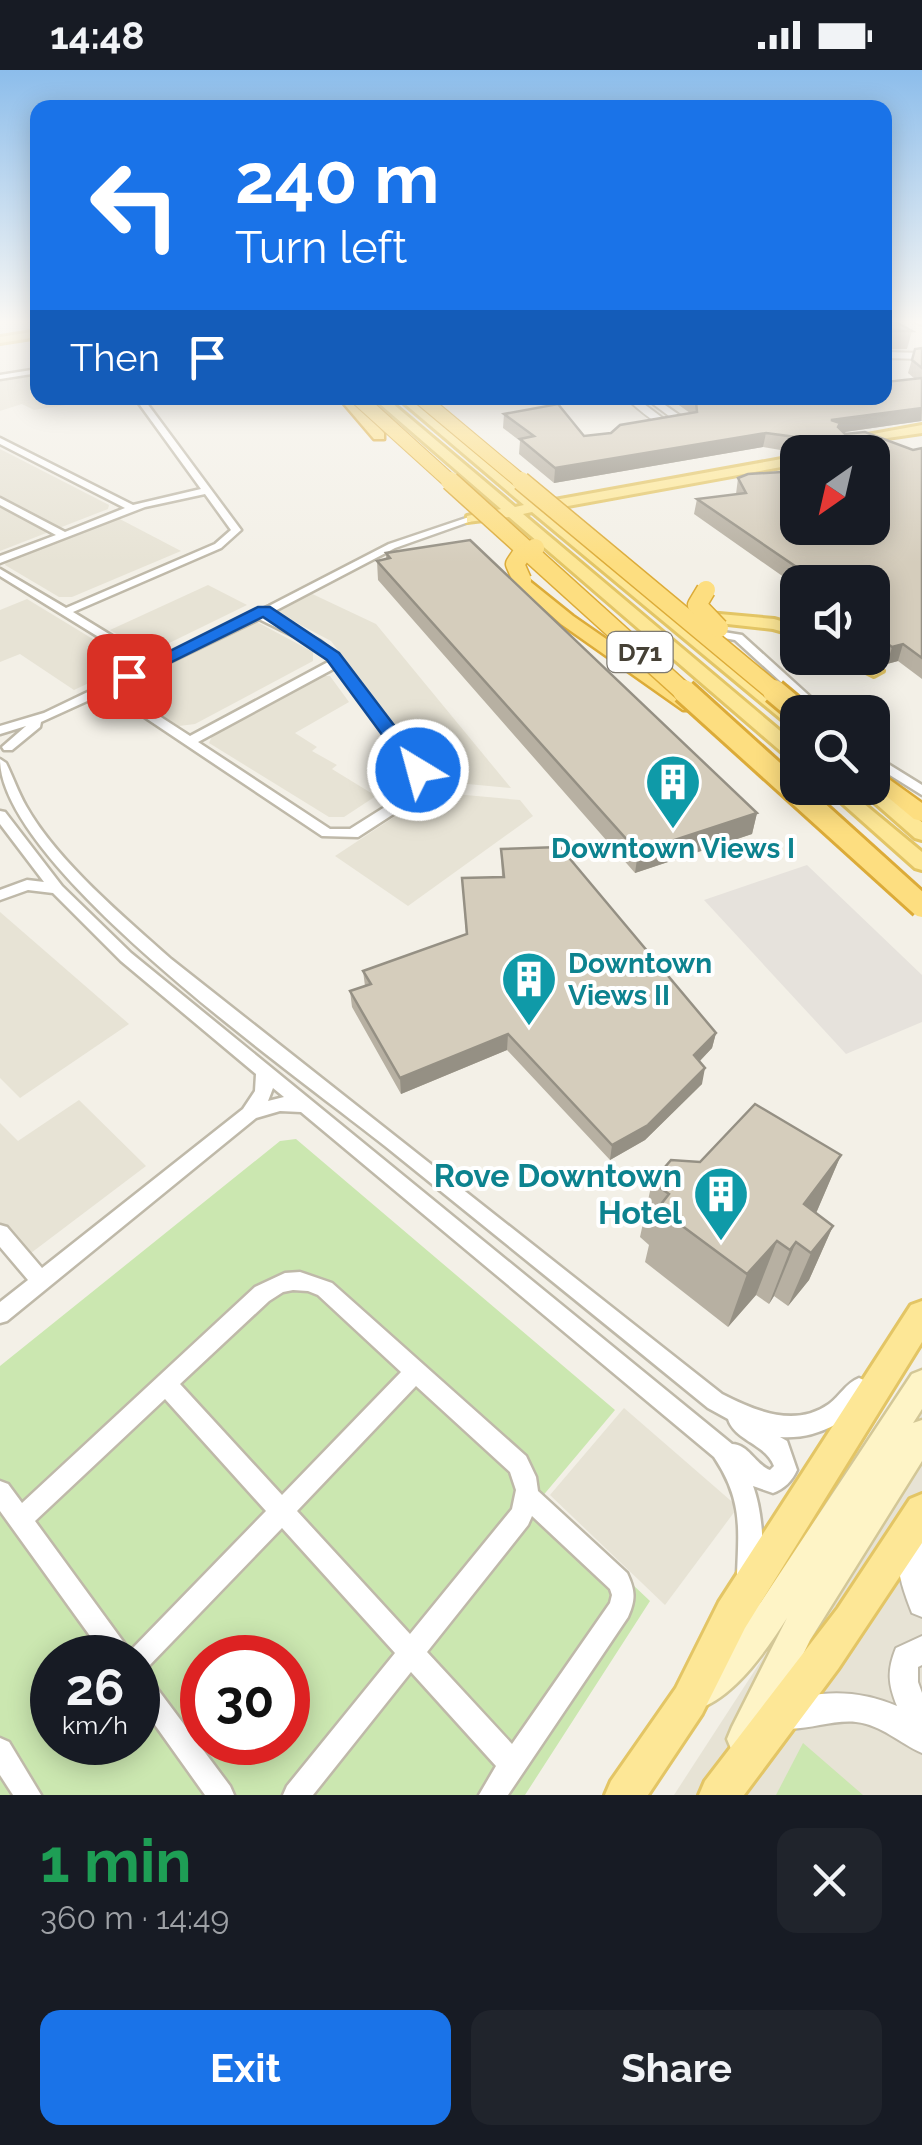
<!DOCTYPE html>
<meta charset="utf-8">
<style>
body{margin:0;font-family:Raleway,sans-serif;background:#20242c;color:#f1f3f6;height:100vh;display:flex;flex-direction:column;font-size:38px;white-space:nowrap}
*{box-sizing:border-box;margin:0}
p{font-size:32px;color:#9ea1a6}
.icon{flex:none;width:55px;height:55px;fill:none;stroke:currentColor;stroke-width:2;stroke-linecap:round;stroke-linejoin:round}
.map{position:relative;height:1725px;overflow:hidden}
.drawer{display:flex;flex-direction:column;background:#171b24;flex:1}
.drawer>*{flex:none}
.banner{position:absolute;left:30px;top:30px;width:862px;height:305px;border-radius:20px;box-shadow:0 5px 25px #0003;background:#1a73e8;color:#fff;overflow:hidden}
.needle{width:65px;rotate:214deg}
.fabs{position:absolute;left:780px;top:365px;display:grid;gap:20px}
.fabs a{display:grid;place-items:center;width:110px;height:110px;border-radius:20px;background:#171b24;box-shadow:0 5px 25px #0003;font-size:50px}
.speed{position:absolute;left:30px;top:1565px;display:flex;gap:20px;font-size:50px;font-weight:700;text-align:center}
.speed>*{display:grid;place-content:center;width:130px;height:130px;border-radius:50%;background:#171b24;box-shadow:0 5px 25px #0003;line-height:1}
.speed small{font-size:25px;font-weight:400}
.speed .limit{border:15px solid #d22;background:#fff;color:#111}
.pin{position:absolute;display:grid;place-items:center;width:85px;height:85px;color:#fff;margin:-42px;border-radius:20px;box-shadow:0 5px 15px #0006}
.me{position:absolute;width:110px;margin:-55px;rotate:323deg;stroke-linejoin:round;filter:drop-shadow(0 0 8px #0008)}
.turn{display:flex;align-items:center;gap:35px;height:210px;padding:0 40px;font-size:45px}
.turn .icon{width:130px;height:130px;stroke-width:2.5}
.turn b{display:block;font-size:70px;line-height:85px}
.then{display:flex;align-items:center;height:95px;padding:0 40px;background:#0003;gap:20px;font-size:38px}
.round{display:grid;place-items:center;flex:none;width:105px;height:105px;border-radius:20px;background:#20242c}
.overview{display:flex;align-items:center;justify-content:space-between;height:170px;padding:0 40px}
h1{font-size:60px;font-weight:700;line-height:75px;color:#1e9e55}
.action{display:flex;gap:20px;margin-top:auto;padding:20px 40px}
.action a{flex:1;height:115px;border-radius:20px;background:#1a73e8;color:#fff;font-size:40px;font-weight:700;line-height:115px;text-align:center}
.action a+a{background:#20242c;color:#f1f3f6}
.status{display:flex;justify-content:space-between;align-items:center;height:70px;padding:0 50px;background:#171b24;direction:ltr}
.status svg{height:28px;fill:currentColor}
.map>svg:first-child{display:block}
.residential{fill:#e7e3d5}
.industrial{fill:#e6e2dc}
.green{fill:#cbe7b0;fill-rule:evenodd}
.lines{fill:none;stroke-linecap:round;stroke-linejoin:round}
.minor-casing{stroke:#bfb9a9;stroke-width:5}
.tertiary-casing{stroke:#bfb9a9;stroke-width:4}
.secondary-casing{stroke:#d3c797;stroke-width:5}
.primary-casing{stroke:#e3c565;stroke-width:6}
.trunk-casing{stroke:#dcab38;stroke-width:5}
.minor{fill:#fff;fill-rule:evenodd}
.tertiary{fill:#fff;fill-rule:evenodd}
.secondary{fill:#fef4c6;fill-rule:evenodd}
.primary{fill:#fde796;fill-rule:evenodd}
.trunk{fill:#fdde80;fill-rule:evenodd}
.trunk-bridge-far2-casing{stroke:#dcab38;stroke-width:16;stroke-linecap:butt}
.trunk-bridge-far1-casing{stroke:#dcab38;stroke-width:21;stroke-linecap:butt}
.trunk-bridge-casing{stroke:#dcab38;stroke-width:28;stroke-linecap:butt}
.trunk-bridge-far2{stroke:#fdde80;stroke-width:14}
.trunk-bridge-far1{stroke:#fdde80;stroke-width:18}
.trunk-bridge{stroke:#fdde80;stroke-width:22}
.wall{fill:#b7b0a2}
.shaded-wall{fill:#959084}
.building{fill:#d5cdbc;stroke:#959084;stroke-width:2.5}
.route{fill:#1a73e8;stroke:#114b97;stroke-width:2.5}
.labels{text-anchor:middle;stroke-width:8;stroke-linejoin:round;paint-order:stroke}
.shield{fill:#fff;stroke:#7e7a72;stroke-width:2.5}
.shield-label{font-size:25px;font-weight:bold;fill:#464136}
.culture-label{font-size:28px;font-weight:bold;fill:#0d838f;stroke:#fff}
.near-culture-label{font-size:32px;font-weight:bold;fill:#0d838f;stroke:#fff;text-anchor:end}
</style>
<div class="status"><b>14:48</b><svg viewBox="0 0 49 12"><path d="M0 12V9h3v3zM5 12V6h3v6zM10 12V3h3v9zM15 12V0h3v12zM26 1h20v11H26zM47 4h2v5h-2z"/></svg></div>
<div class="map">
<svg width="922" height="1725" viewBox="0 0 922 1725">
<rect width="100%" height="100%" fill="#f3f0e7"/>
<g class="residential">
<path d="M37 303 38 328H111L34 340 22 334 0 341V308Z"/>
<path d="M0 379 109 435 108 439 0 481Z"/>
<path d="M116 447 181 481 72 527H59L5 495 7 490Z"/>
<path d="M208 515 247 535 159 578 142 579 110 560Z"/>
<path d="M306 521 376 554 511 718 436 711 331 571 278 543V535Z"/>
<path d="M27 529 124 588 119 599 74 620 20 584 0 592V540Z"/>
<path d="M247 552H257L313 582V591L195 654 179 656 121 619 126 611Z"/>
<path d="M321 606H330L349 632 295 663 317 677 312 681 337 695 332 699 376 726 344 747H329L209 673 213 664Z"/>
<path d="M432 722 520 730 533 746 408 836 335 786Z"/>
<path d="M0 842 129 954 20 1028 0 1008Z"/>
<path d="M79 1030 146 1096 27 1186 0 1155V1053L18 1071Z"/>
<path d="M624 1338 738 1437 665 1535 550 1425Z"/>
<path d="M922 1343V1725H674L685 1708Z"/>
</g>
<path class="industrial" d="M807 795 922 905V952L846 984 704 830Z"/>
<g class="green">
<path d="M296 1069 615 1340 541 1428 650 1531 525 1725H0V1296L280 1071ZM52 1588H138V1672H52ZM202 1588H288V1672H202Z"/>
<path d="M803 1673 863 1725H776Z"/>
</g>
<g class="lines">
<g class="minor-casing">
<g id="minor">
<path d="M38 299V303L0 309V305Z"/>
<path d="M135 328H143L241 460 221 478 73 542 153 591 269 536 389 474 469 447 477 449 395 478 267 545 320 571 337 585 432 707 426 723 358 767 322 766 107 622 41 652 40 657 12 680H4L2 677 26 656 0 664V656L44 643 144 595 0 506V499L66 538 215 474 231 460 205 424 145 437 0 493V486L56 465 0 435V428L65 462 125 438 0 374V368L133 435 201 419ZM259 549 312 575 330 591 190 666 116 618ZM335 598 419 707 415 718 350 759H330L198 672Z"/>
<path d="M711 560 742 565 827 642H814L735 570 707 565V561Z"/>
<path d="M872 684 922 715V725L872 694Z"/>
<path d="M0 689 6 693C13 707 18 722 26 736 57 791 124 847 171 889L722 1324C755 1341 795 1358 829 1334 840 1326 846 1313 859 1308L866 1311 870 1318C855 1351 815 1370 780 1367L787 1371 797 1400C792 1411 784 1419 773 1423L753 1416C762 1440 767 1489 757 1512L749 1516 741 1512 737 1504C739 1456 742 1429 714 1387L301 1042 280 1041 256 1048 7 1251 0 1253V1232L28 1210 0 1177V1155L7 1157 42 1198 243 1039 255 1021 256 1004 121 891 53 823 28 820 0 830V820L27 810 44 812 0 754V741L5 742 62 816 131 883 732 1374C748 1374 755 1394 770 1400L774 1396C766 1374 735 1371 728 1349L708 1338C602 1251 496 1166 390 1080 303 1010 0 798 0 689ZM273 1018 284 1027 268 1031Z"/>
<path d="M300 1202 332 1213 526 1386 536 1407 538 1421 627 1503C635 1520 636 1529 628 1547L508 1725H479L496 1696 411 1602 313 1725H283L287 1716 395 1583 282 1458 144 1601 230 1716 234 1725H205L138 1631V1588H106L0 1441V1411L8 1414 22 1433 255 1217 285 1203ZM293 1220 308 1221 318 1225 401 1302 282 1425 180 1314 269 1231 283 1222ZM416 1316 510 1402 516 1420 512 1439 410 1564 297 1441ZM165 1329 266 1441 130 1581 35 1451ZM532 1446 610 1519 612 1525 610 1533 512 1674 427 1582 528 1455Z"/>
<path d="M0 1668 9 1672 41 1725H13L0 1705Z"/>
</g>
</g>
<g class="tertiary-casing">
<g id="tertiary">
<path d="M915 252H922V255Z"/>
<path d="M885 282 922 283V289L885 288Z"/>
<path d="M626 328H636L668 352H677L645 328H655L692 354C665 365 646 346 626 328Z"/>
<path d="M912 1453 922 1458V1547L912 1543C901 1516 891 1484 903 1457Z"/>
<path d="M922 1566V1595L918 1597V1612L922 1623V1683C899 1673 882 1655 856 1652 830 1649 796 1665 776 1656L771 1646 776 1636C816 1619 857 1619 897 1636 888 1614 887 1600 896 1578Z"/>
</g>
</g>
<g class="secondary-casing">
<path id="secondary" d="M922 1300V1339L913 1353 922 1350V1391L810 1570 756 1681 744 1686 732 1681 727 1669 732 1657 787 1548C767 1579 738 1622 703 1637L691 1632 686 1620 691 1608 723 1578 761 1532 912 1304Z"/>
</g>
<g class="primary-casing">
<g id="primary">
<path d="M38 261V267L0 273V267Z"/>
<path d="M373 328H386L515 437 524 435 398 328H411L538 433 798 386V394L546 440 798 648V663L532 442 523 444 798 676V692L791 690 509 447 467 452V446L501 439Z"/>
<path d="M922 355V363L846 374 840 370Z"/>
<path d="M697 542 774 549 798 556V566L773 559 691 550 689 547Z"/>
<path d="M839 588H860L883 601 874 606Z"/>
<path d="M872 713 922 752V770L915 768 858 718H872Z"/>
<path d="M825 718H845L922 782V800L915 798Z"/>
<path d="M922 1231V1272L745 1558 702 1644 648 1725H605L611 1711 676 1618 719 1532 911 1235Z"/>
<path d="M922 1424V1473L838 1599 744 1725H699L705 1711 838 1538 910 1429Z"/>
</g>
</g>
<g class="trunk-casing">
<g id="trunk">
<path d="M339 328H353L384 363V369H374Z"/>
<path d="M522 505 573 546 697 632V640H683L561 554 516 514V506Z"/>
<path d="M872 697 922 733V751L914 749 872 714Z"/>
</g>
</g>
<use href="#minor" class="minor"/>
<use href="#tertiary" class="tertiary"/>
<use href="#secondary" class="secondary"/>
<use href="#primary" class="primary"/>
<use href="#trunk" class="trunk"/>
<g class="trunk-bridge-far2-casing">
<g id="trunk-bridge-far2">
<path d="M358 328 453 414"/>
<path d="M421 328 524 414"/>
</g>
</g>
<g class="trunk-bridge-far1-casing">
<g id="trunk-bridge-far1">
<path d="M450 411 686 624"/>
<path d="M521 411 777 624"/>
<path d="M522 510 515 494 521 485 535 478"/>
<path d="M706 520 697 535 719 558"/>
</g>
</g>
<g class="trunk-bridge-casing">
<g id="trunk-bridge">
<path d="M684 621 922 836"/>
<path d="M774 621 799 642"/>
</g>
</g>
<use href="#trunk-bridge-far2" class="trunk-bridge-far2"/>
<use href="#trunk-bridge-far1" class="trunk-bridge-far1"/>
<use href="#trunk-bridge" class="trunk-bridge"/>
</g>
<g class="wall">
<path d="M885 252 912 261 907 279H885Z"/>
<path d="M922 278V351L844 362 913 380 922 378V609L898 591 887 594 872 583V512H798V517L694 444 697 429 736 424 738 408 798 458 872 382 798 383 763 377 554 413 519 384 520 371 503 358 504 344 584 366 611 363 690 343 669 328H885L915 309 908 303 915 279Z"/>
<path d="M386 483 757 743 752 764 635 803 378 510 377 491 386 489Z"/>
<path d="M501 779 716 963 712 978 700 991 702 1014 645 1070 610 1090 507 980 401 1024 352 937 350 921 365 916 363 901 466 865 462 808 502 807Z"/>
<path d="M841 1085 816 1143 833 1156 809 1210 788 1236 774 1226 769 1234 756 1225 728 1257 645 1192 649 1175 640 1167 652 1112 700 1092Z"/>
</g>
<g class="shaded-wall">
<path d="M922 338 921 351 838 363 831 350Z"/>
<path d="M766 363 763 377 554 413 555 398Z"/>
<path d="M903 574 898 591 887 594 892 577Z"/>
<path d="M757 743 752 764 635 803 638 782Z"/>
<path d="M716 963 712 978 691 1000 694 985Z"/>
<path d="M508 964 507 980 401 1024 400 1008Z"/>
<path d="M705 998 702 1014 645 1070 610 1090 612 1075Z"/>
<path d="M841 1085 817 1141 789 1179 804 1134Z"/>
<path d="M833 1156 809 1210 788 1236 811 1183Z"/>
<path d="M777 1171 756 1225 728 1257 747 1204Z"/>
<path d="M796 1172 774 1226 769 1234 790 1180Z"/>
</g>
<g class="building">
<path d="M885 252H896L912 261H885Z"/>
<path d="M922 278V298L912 290 915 279Z"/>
<path d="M922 308V338L831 350 840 353 838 357 845 364 865 362 913 380 922 378V588L903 574 892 577 874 564 886 561 872 551V512H801L814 509 697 429 746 423 738 408 748 404 798 401V458H872V382H831L805 373 803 368 766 363 555 398 520 369 534 366 504 344 558 334 584 366 611 363 620 355 697 342 696 332 690 328H885V312Z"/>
<path d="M470 470 757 743 638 782 377 491 390 488 386 483Z"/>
<path d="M560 777 716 963 694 985 705 998 648 1055 612 1075 508 964 400 1008 350 921 371 914 363 901 467 864 462 808 504 807 501 779Z"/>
<path d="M755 1034 841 1085 804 1134 833 1156 811 1183 796 1172 790 1180 777 1171 747 1204 658 1138 669 1124 652 1112 671 1090 700 1092Z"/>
</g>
<linearGradient id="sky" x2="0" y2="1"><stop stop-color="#8cbdeb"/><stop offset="0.51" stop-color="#faf8f4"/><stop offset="1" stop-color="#faf8f4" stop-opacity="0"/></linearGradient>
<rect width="922" height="493" fill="url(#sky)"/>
<path class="route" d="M258 537H270L339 583 425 696V704H411L327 590 263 547 135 610H123L120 606Z"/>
<defs>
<g id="building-pin" transform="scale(2.875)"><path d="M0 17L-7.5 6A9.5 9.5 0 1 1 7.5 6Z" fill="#0f9aa8" stroke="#fff"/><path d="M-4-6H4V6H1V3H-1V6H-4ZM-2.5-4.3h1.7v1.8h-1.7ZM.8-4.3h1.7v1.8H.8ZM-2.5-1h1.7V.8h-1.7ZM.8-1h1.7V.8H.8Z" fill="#fff"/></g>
</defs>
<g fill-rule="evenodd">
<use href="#building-pin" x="673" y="712"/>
<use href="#building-pin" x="529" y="909"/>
<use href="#building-pin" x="721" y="1124"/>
</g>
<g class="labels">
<rect class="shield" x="607.5" y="562" width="65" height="40" rx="8"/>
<g class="shield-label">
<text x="640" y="591">D71</text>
</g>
<g class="culture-label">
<text x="673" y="788">Downtown Views I</text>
<text x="568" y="903" text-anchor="start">Downtown<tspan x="568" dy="32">Views II</tspan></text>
</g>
<g class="near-culture-label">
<text x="682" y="1117">Rove Downtown<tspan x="682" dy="37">Hotel</tspan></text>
</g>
</g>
</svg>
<div class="fabs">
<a><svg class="needle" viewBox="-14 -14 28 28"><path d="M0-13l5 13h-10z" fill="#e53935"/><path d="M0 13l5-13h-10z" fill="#9ea1a6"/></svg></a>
<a><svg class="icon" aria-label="sound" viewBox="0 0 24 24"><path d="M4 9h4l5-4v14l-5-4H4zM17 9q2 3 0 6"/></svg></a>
<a><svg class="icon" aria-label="search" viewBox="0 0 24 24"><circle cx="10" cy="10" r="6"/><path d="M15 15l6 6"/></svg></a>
</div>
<div class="speed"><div>26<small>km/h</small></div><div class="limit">30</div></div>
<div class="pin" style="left:129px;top:606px;background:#d93025"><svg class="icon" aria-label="arrive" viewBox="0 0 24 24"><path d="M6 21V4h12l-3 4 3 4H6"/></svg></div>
<svg class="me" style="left:418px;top:700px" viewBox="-20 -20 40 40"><circle r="17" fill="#1a73e8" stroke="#fff" stroke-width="3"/><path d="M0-11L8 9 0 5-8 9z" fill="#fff"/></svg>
<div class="banner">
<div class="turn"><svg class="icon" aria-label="left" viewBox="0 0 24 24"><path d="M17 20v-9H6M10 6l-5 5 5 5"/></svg><div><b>240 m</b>Turn left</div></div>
<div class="then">Then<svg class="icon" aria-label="arrive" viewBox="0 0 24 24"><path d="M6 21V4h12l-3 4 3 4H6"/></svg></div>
</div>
</div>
<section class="drawer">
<div class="overview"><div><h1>1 min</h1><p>360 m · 14:49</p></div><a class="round"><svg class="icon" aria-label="close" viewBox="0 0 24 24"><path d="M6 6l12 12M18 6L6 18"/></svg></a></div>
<div class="action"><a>Exit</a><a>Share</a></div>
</section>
